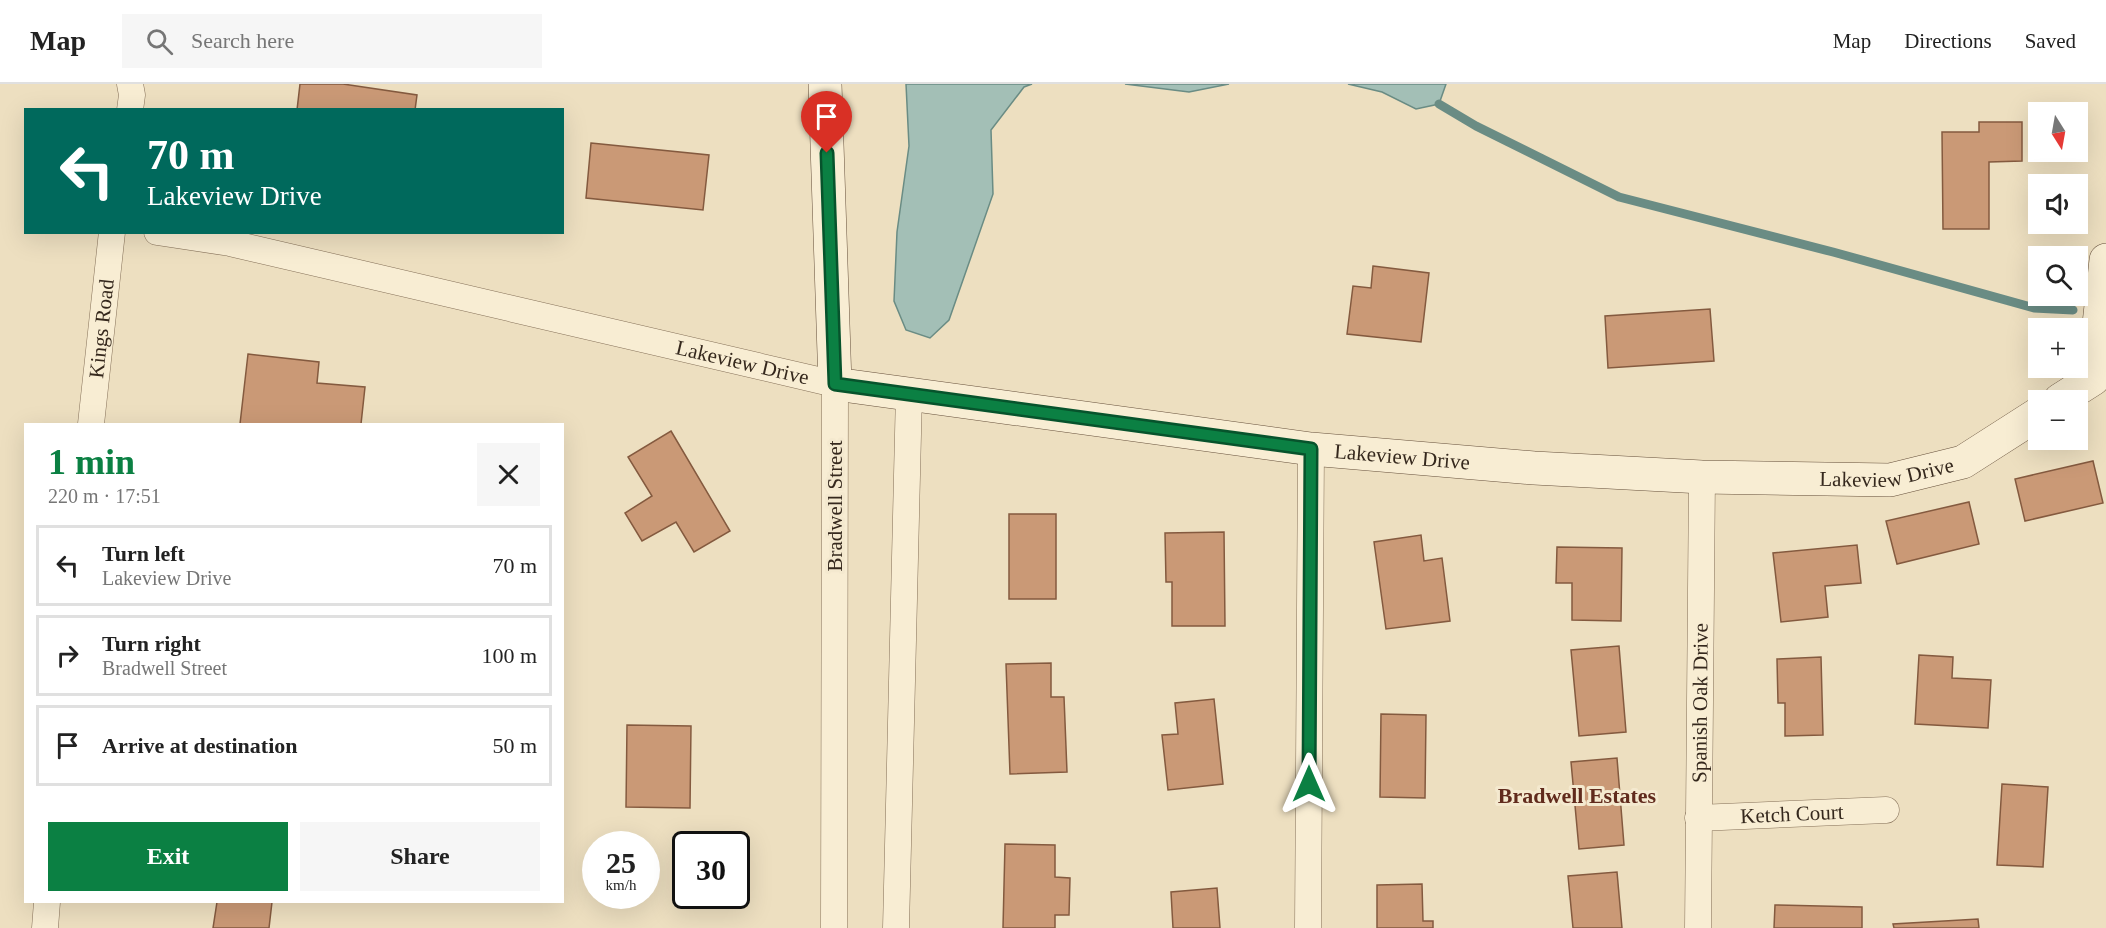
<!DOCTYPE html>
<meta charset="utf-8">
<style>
body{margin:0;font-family:Georgia,serif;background:#f6f6f6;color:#222;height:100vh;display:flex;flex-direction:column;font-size:22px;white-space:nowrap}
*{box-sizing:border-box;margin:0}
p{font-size:20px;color:#767676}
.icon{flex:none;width:33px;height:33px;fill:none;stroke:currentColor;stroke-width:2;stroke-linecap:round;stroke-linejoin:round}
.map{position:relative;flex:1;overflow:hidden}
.side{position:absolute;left:24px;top:339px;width:540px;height:480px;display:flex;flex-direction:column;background:#fff;border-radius:0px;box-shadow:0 6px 24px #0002}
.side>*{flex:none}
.hud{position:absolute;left:24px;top:24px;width:540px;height:126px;border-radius:0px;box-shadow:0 6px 24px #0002;background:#00695c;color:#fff;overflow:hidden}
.needle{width:39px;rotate:169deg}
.buttons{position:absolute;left:2028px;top:18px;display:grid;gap:12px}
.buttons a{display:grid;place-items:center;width:60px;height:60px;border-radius:0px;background:#fff;box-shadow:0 6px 24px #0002;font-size:30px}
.speed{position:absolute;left:582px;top:747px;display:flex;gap:12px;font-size:30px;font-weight:700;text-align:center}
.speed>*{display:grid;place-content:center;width:78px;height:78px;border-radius:50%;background:#fff;box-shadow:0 6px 24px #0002;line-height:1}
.speed small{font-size:15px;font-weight:400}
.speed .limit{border:3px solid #111;border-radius:9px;background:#fff;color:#111}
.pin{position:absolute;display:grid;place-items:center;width:51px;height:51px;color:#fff;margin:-62px -26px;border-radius:50% 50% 50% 0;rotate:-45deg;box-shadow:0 0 6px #0007}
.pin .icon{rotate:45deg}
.me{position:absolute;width:66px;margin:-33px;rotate:0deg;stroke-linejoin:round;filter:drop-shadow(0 0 4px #0008)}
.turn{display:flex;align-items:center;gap:21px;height:126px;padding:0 24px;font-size:27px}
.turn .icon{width:78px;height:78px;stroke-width:2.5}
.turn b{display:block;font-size:42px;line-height:51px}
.round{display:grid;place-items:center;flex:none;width:63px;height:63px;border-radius:0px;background:#f6f6f6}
.overview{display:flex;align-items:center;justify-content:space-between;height:102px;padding:0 24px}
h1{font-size:36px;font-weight:700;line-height:45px;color:#0b8043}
.action{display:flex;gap:12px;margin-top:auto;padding:12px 24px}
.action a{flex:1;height:69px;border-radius:0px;background:#0b8043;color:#fff;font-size:24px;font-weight:700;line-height:69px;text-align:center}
.action a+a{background:#f6f6f6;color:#222}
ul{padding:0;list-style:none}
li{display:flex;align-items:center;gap:18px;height:81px;margin:0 12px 9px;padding:0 12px;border:3px solid #e0e0e0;border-radius:0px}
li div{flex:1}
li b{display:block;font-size:22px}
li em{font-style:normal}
header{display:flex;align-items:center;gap:36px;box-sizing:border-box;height:84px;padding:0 30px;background:#fff;border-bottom:2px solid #e0e0e0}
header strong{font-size:28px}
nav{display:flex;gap:33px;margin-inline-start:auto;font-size:21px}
.search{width:420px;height:54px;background:#f6f6f6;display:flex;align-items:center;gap:15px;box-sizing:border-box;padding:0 21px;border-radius:0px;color:#767676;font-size:22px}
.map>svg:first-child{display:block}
.water{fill:#a3bfb6;stroke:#6a8c84;stroke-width:1.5}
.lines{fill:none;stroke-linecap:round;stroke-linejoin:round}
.stream{stroke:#6a8c84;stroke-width:9}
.building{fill:#ca9976;stroke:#845a3f;stroke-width:1.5}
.street-casing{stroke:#857058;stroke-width:27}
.secondary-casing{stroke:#67513c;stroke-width:34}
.street{stroke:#f8edd3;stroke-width:26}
.secondary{stroke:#f8edd3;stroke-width:33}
.route-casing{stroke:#07532c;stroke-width:15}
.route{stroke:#0b8043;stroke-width:10}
.labels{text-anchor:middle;stroke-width:6;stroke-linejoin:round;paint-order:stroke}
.street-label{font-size:21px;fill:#35281d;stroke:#f4e9cf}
.neighbourhood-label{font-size:22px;font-weight:bold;fill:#612b1d;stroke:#f4e9cf}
</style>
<header>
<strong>Map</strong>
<div class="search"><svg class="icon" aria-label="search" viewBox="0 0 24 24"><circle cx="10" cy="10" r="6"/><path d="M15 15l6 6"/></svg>Search here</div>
<nav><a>Map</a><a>Directions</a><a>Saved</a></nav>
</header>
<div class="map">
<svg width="2106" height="844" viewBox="0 0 2106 844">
<rect width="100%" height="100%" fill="#eddfc0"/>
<g class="water">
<path d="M906 0H1032L1024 3 991 46 993 110 949 236 930 254 906 246 894 217 897 148 909 62Z"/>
<path d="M1125 0H1229L1189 8Z"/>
<path d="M1348 0H1446L1439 20 1416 25 1382 8Z"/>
</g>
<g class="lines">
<path class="stream" d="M1439 20 1476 42 1619 113 1833 168 2034 224 2073 226"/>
</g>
<g class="building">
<path d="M300 0H343L417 11 415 26H297Z"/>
<path d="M1979 38H2022V77L1989 78V145H1943L1942 48H1979Z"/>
<path d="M591 59 709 71 703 126 586 114Z"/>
<path d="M1373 182 1429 189 1421 258 1347 250 1353 202 1371 204Z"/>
<path d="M1710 225 1714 277 1608 284 1605 232Z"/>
<path d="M248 270 319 278 317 299 365 303 361 340H240Z"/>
<path d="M671 347 730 447 694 468 676 438 642 457 625 429 652 412 628 373Z"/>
<path d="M2093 377 2103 419 2025 437 2015 395Z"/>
<path d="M1969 418 1979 460 1897 480 1886 437Z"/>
<rect x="1009" y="430" width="47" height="85"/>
<path d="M1224 448 1225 542H1172V498H1166L1165 449Z"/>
<path d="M1421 451 1424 477 1442 474 1450 537 1386 545 1374 458Z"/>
<path d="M1857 461 1861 499 1825 502 1828 533 1781 538 1773 469Z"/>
<path d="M1557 463 1622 464 1621 537 1572 536V499H1556Z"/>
<path d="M1619 562 1626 648 1579 652 1571 566Z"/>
<path d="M1919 571 1953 573 1952 594 1991 596 1988 644 1915 640Z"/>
<path d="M1821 573 1823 651 1785 652V619H1778L1777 575Z"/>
<path d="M1051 579V613H1064L1067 688 1010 690 1006 580Z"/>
<path d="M1214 615 1223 700 1168 706 1162 651 1178 650 1175 619Z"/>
<path d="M1381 630 1426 631 1425 714 1380 713Z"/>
<path d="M627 641 691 642 690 724 626 723Z"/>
<path d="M1617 674 1624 761 1579 765 1571 678Z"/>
<path d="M2002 700 2048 703 2043 783 1997 781Z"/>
<path d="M1005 760 1055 761V793L1070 794 1069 831H1055V844H1003Z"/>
<path d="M1617 788 1622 844H1573L1568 792Z"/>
<path d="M1422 800 1423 837H1433V844H1377V801Z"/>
<path d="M1217 804 1220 844H1173L1171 808Z"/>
<path d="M217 818H272L269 844H213Z"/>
<path d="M1775 821 1862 823V844H1774Z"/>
<path d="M1978 835 1979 844H1894L1893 840Z"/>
</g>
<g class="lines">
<g class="street-casing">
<g id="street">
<path d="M130 26 132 11 130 0"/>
<path id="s1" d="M157 148 230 159 835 300 834 844"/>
<path id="s2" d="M91 340 112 148"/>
<path id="s3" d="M1698 734 1886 726"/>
<path d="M45 844 47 818"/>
<path d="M896 844 909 309"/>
<path d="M1308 844 1311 365"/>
<path id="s4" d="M1698 844 1702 393"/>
</g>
</g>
<g class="secondary-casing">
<g id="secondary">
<path id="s5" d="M825 0 835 300 1311 365 1534 384 1702 393 1890 396 1963 378 2038 330"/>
<path d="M2060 316 2093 295 2106 176"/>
</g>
</g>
<use href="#street" class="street"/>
<use href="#secondary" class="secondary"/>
</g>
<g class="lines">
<g class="route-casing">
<path id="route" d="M827 69 835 300 1311 365 1309 700"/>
</g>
<use href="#route" class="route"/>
</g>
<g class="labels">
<g class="street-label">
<text dy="7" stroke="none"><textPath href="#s2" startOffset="96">Kings Road</textPath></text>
<text dy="7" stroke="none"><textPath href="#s1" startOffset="600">Lakeview Drive</textPath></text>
<text dy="7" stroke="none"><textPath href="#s5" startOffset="872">Lakeview Drive</textPath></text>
<text dy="7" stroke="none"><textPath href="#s5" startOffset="1358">Lakeview Drive</textPath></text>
<text transform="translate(835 422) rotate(-90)" y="7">Bradwell Street</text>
<text dy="7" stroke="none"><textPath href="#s4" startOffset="225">Spanish Oak Drive</textPath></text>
<text dy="7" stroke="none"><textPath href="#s3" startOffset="94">Ketch Court</textPath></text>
</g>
<g class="neighbourhood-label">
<text x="1577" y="719">Bradwell Estates</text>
</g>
</g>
</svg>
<div class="buttons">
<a><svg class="needle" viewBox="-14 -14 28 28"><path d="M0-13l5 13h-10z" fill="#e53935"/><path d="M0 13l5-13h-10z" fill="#767676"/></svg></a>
<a><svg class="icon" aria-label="sound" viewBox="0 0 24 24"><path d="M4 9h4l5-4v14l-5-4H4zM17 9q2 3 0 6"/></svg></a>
<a><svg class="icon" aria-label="search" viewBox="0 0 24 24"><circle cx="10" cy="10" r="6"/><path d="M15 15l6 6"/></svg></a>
<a>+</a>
<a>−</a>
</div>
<div class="speed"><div>25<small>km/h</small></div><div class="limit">30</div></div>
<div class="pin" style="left:827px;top:69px;background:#d93025"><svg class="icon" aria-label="arrive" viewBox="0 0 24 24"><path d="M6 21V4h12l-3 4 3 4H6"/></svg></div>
<svg class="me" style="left:1309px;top:700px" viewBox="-20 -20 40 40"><path d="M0-17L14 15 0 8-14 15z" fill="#0b8043" stroke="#fff" stroke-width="4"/></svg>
<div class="hud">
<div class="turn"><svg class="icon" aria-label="left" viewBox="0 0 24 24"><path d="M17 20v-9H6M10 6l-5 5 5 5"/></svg><div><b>70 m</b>Lakeview Drive</div></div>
</div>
<section class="side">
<div class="overview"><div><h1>1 min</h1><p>220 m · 17:51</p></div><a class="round"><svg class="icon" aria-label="close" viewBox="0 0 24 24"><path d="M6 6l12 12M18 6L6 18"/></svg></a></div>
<ul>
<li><svg class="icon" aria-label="left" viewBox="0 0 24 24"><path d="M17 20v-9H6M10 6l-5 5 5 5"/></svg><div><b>Turn left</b><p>Lakeview Drive</p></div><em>70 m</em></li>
<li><svg class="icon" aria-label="right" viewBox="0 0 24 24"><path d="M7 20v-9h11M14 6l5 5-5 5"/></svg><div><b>Turn right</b><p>Bradwell Street</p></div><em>100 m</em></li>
<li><svg class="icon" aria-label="arrive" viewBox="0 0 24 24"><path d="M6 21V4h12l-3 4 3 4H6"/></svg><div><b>Arrive at destination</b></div><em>50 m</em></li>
</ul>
<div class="action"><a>Exit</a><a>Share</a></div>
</section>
</div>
